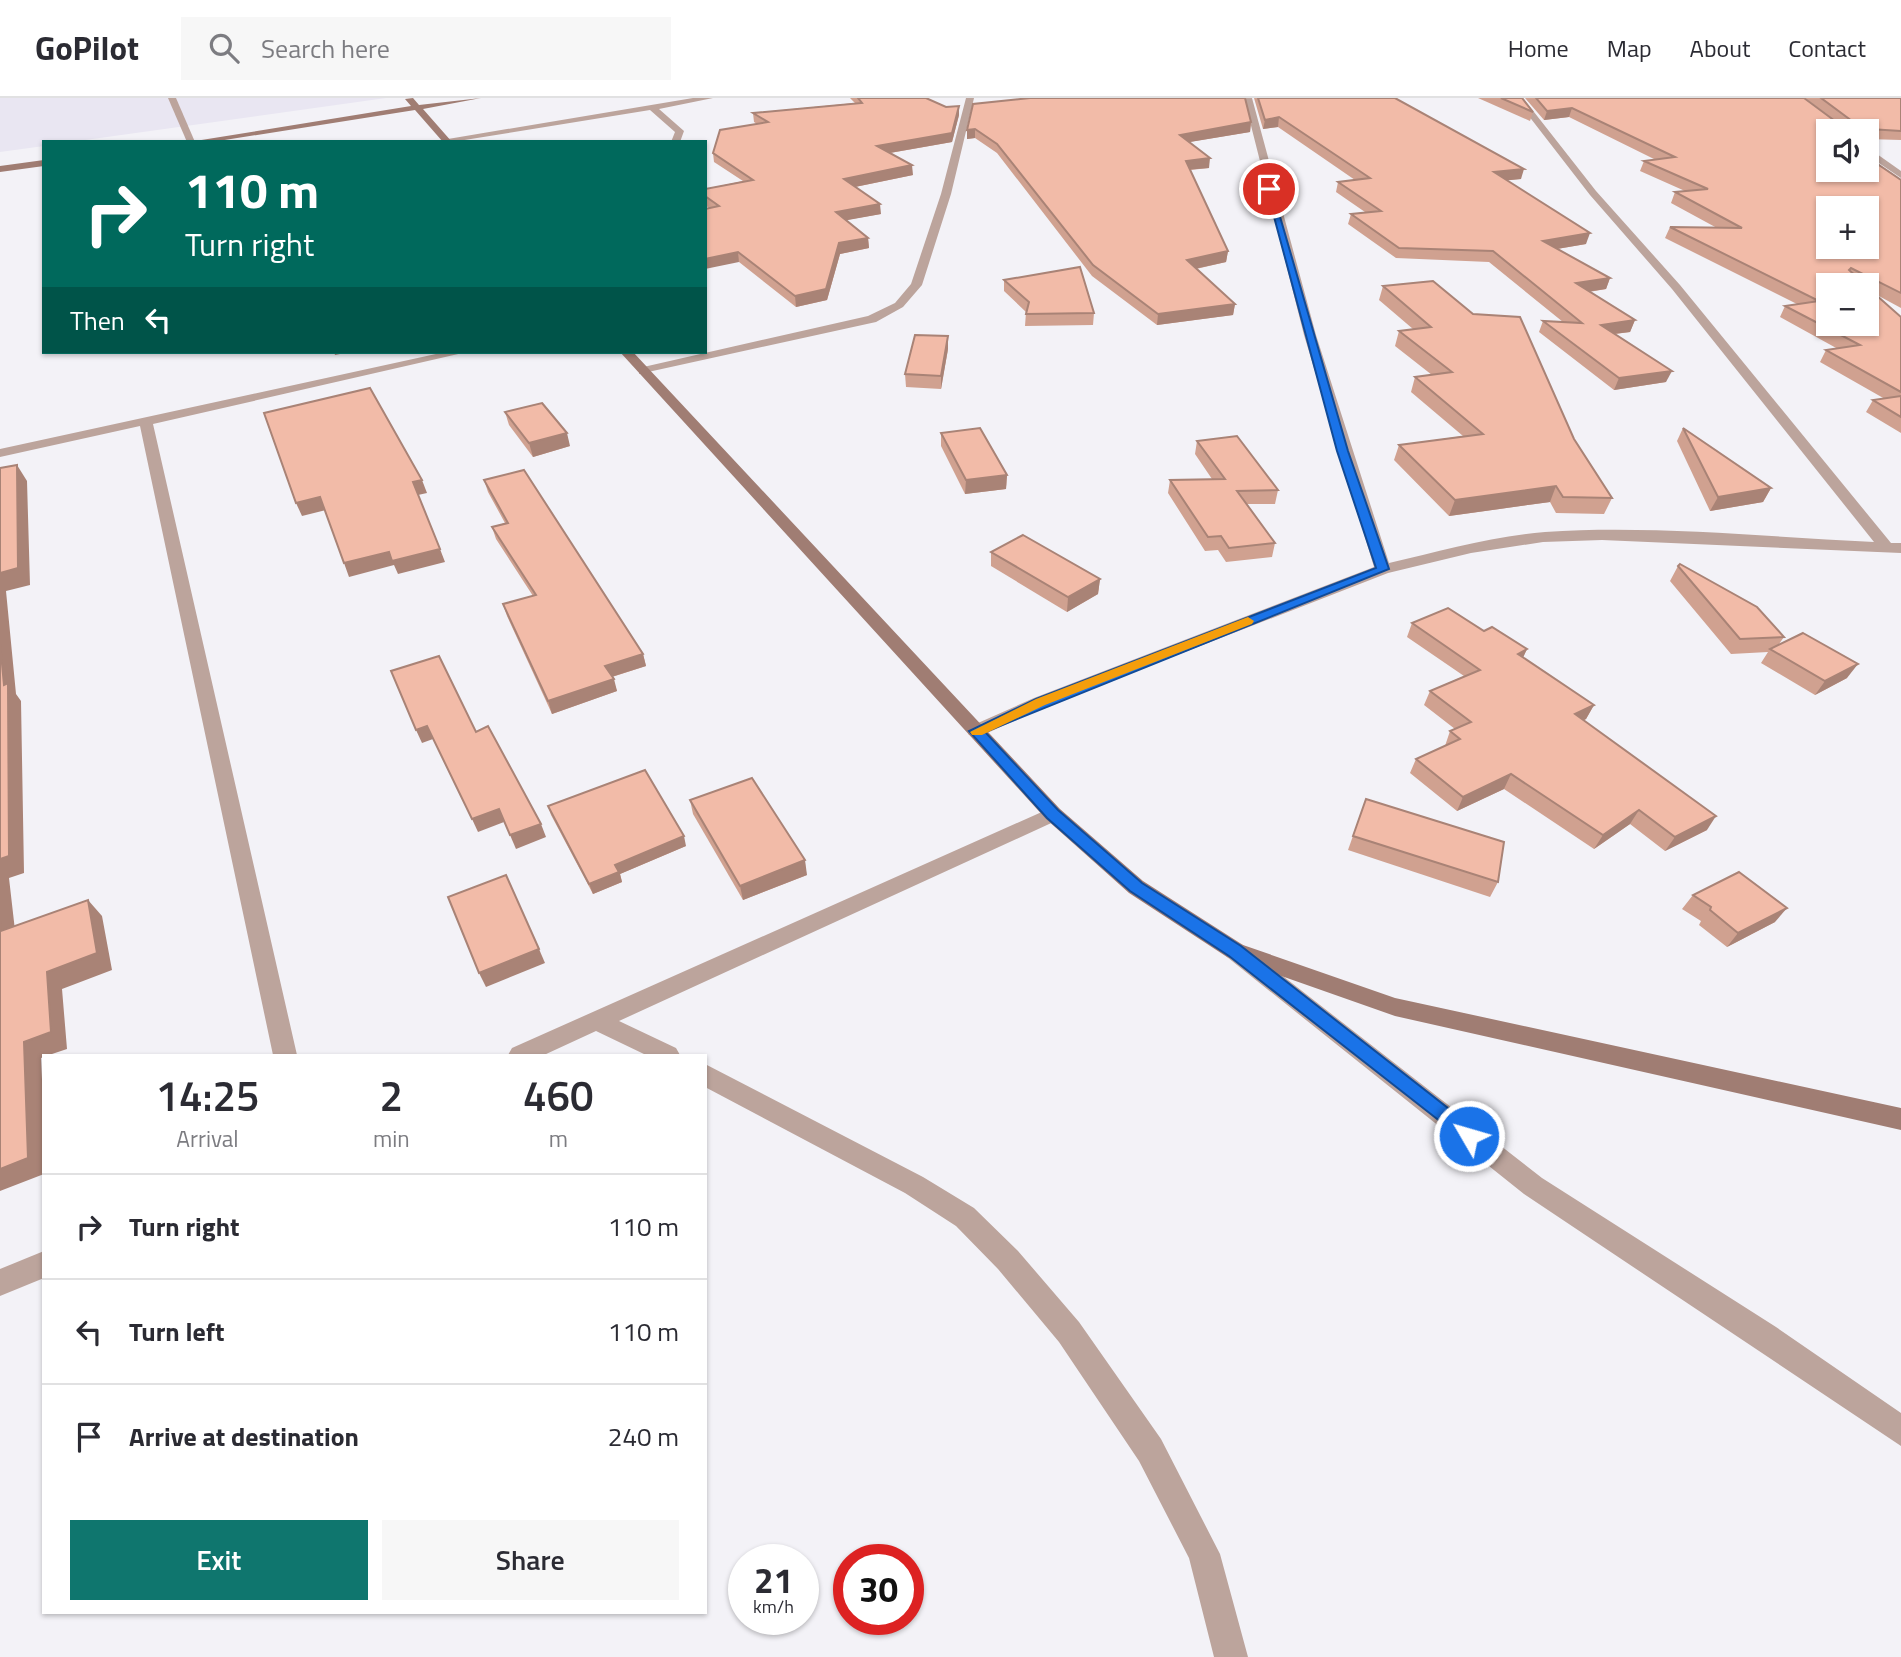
<!DOCTYPE html>
<meta charset="utf-8">
<style>
body{margin:0;font-family:"Titillium Web",sans-serif;background:#f7f7f7;color:#2b2b33;height:100vh;display:flex;flex-direction:column;font-size:26px;white-space:nowrap}
*{box-sizing:border-box;margin:0}
p{font-size:23px;color:#7c7c81}
.icon{flex:none;width:38px;height:38px;fill:none;stroke:currentColor;stroke-width:2;stroke-linecap:round;stroke-linejoin:round}
.map{position:relative;flex:1;overflow:hidden}
.sheet{position:absolute;left:42px;top:956px;width:665px;height:560px;display:flex;flex-direction:column;background:#fff;border-radius:0px;box-shadow:0 2px 5px #0004}
.sheet>*{flex:none}
.guide{position:absolute;left:42px;top:42px;width:665px;height:214px;border-radius:0px;box-shadow:0 2px 5px #0004;background:#00695c;color:#fff;overflow:hidden}
.controls{position:absolute;left:1816px;top:21px;display:grid;gap:14px}
.controls a{display:grid;place-items:center;width:63px;height:63px;border-radius:0px;background:#fff;box-shadow:0 2px 5px #0004;font-size:35px}
.speed{position:absolute;left:728px;top:1446px;display:flex;gap:14px;font-size:35px;font-weight:700;text-align:center}
.speed>*{display:grid;place-content:center;width:91px;height:91px;border-radius:50%;background:#fff;box-shadow:0 2px 5px #0004;line-height:1}
.speed small{font-size:18px;font-weight:400}
.speed .limit{border:10px solid #d22;background:#fff;color:#111}
.pin{position:absolute;display:grid;place-items:center;width:60px;height:60px;color:#fff;margin:-30px;border:4px solid #fff;border-radius:50%;box-shadow:0 2px 7px #0007}
.me{position:absolute;width:77px;margin:-38px;rotate:308deg;stroke-linejoin:round;filter:drop-shadow(0 0 5px #0008)}
.turn{display:flex;align-items:center;gap:24px;height:147px;padding:0 28px;font-size:32px}
.turn .icon{width:91px;height:91px;stroke-width:2.5}
.turn b{display:block;font-size:49px;line-height:60px}
.then{display:flex;align-items:center;height:66px;padding:0 28px;background:#0003;gap:14px;font-size:26px}
.eta{display:flex;justify-content:space-evenly;align-items:center;height:119px;text-align:center}
.eta b{font-size:42px;font-weight:600;line-height:49px}
.action{display:flex;gap:14px;margin-top:auto;padding:14px 28px}
.action a{flex:1;height:80px;border-radius:0px;background:#0f766e;color:#fff;font-size:28px;font-weight:600;line-height:80px;text-align:center}
.action a+a{background:#f7f7f7;color:#2b2b33}
ul{padding:0;list-style:none}
li{display:flex;align-items:center;gap:21px;height:105px;padding:0 28px;border-top:2px solid #e1e1e2}
li div{flex:1}
li b{display:block;font-size:26px}
li em{font-style:normal}
header{display:flex;align-items:center;gap:42px;box-sizing:border-box;height:98px;padding:0 35px;background:#fff;border-bottom:2px solid #e1e1e2}
header strong{font-size:33px}
nav{display:flex;gap:38px;margin-inline-start:auto;font-size:24px}
.search{width:490px;height:63px;background:#f7f7f7;display:flex;align-items:center;gap:18px;box-sizing:border-box;padding:0 24px;border-radius:0px;color:#7c7c81;font-size:26px}
.map>svg:first-child{display:block}
.built{fill:#e9e6f2}
.lines{fill:none;stroke-linecap:round;stroke-linejoin:round}
.lane{fill:#bca49c;fill-rule:evenodd}
.street{fill:#bca49c;fill-rule:evenodd}
.secondary{fill:#a07d73;fill-rule:evenodd}
.wall{fill:#d0a190;fill-rule:evenodd}
.shaded-wall{fill:#a98376}
.building{fill:#f2bba8;stroke:#a98376;stroke-width:2;fill-rule:evenodd}
.route{fill:#1a73e8;stroke:#114b97;stroke-width:2}
.slow{fill:#f59e0b}
</style>
<header>
<strong>GoPilot</strong>
<div class="search"><svg class="icon" aria-label="search" viewBox="0 0 24 24"><circle cx="10" cy="10" r="6"/><path d="M15 15l6 6"/></svg>Search here</div>
<nav><a>Home</a><a>Map</a><a>About</a><a>Contact</a></nav>
</header>
<div class="map">
<svg width="1901" height="1559" viewBox="0 0 1901 1559">
<rect width="100%" height="100%" fill="#f3f2f7"/>
<path class="built" d="M0 0H386L71 44H44V48L0 54Z"/>
<g class="lines">
<path class="lane" d="M168 0H176L195 44H187Z"/>
<g class="street">
<path d="M693 0H713L659 11 684 33 680 44H671L675 34 650 12 452 44 442 42Z"/>
<path d="M966 0H974L951 96 922 187 903 209 876 224 639 276V270L868 218 895 205 911 186 941 96Z"/>
<path d="M1244 0H1252L1316 237 1389 465C1440 453 1492 438 1545 434 1653 427 1766 439 1874 444L1672 191 1590 97 1515 0H1523L1596 93 1680 187 1891 445H1901V455L1602 442 1543 444 1471 455 1388 475 1046 608 983 637H969L967 633 969 629 1034 600 1374 469 1304 237Z"/>
<path d="M1867 49 1901 73V80L1867 57Z"/>
<path d="M445 254H467L153 326 297 957H273L140 328 0 359V351Z"/>
<path d="M1053 709 1063 716 1060 721 619 923 676 950 680 957H646L596 933 544 957H508L512 950Z"/>
<path d="M1235 844 1243 847 1542 1080 1776 1229 1901 1315V1348L1524 1096 1227 859 1224 853 1227 847Z"/>
<path d="M705 966 923 1079 974 1110 1018 1153 1079 1224 1161 1341 1220 1456 1248 1559H1214L1189 1460 1139 1363 1059 1244 998 1171 956 1128 905 1095 705 989Z"/>
<path d="M44 1153V1180L0 1198V1171Z"/>
</g>
<g class="secondary">
<path d="M413 0 419 7 481 0 423 11 452 44H443L415 12 212 44H189L411 8 405 1Z"/>
<path d="M44 62V68L0 74V68Z"/>
<path d="M620 254H633L1060 711 1143 783 1243 847 1395 900 1901 1010V1032L1395 918 1227 859 1129 795 1046 721Z"/>
</g>
</g>
<g class="wall">
<path d="M850 0H926L959 17 952 44 890 55 913 77 855 89 881 116 846 122 868 140 869 150 840 156 827 202 796 209 739 164 709 110 705 107V91L743 83 714 64 713 55 757 26 754 24 753 15 855 5Z"/>
<path d="M1254 0H1395L1521 81 1507 82 1586 146 1557 151 1610 180 1606 191 1589 194 1635 222 1630 234 1615 236 1666 284 1614 292 1539 234 1543 223 1563 224 1489 164 1396 160 1348 126 1351 116 1365 114 1336 94 1338 84 1355 82 1278 29 1263 31Z"/>
<path d="M1478 0H1522L1533 14 1530 23Z"/>
<path d="M1525 0H1804L1829 18 1805 0H1901V42L1867 41V33H1829L1901 82V210L1877 197 1901 219V335L1866 314 1873 302 1885 301 1820 264 1826 252 1838 251 1780 219 1785 208 1797 206 1665 140 1670 129 1717 130 1671 105 1675 94 1685 93 1640 73 1644 63 1656 62 1569 19 1544 22ZM1829 187H1867V226Z"/>
<path d="M973 6 1251 24 1250 34 1189 44 1209 70 1190 72 1228 153 1226 164 1196 171 1235 206 1233 217 1157 227 1092 178 997 55 975 40 967 41Z"/>
<path d="M1004 182 1094 215 1093 227 1025 228 1026 214 1004 193Z"/>
<path d="M1383 188 1574 341 1612 400 1604 416 1556 415 1550 404 1449 418 1394 362 1399 347 1463 338 1411 294 1415 279 1432 277 1395 248 1399 233 1413 231 1379 202Z"/>
<path d="M948 251 941 291 906 289 905 276Z"/>
<path d="M505 314 570 348 533 359 509 327Z"/>
<path d="M1683 330 1771 390 1763 404 1710 413 1677 343Z"/>
<path d="M941 335 1007 377 1006 391 965 396 941 348Z"/>
<path d="M1197 343 1278 392 1275 406H1247L1275 445 1272 459 1226 464 1218 452 1205 453 1168 395 1170 382 1212 381 1195 356Z"/>
<path d="M484 382 643 556 646 568 612 579 617 593 552 616 507 518 503 506 533 498 496 441 492 429 505 425 488 394Z"/>
<path d="M991 454 1100 481 1098 496 1067 514 991 468Z"/>
<path d="M1678 468 1784 539 1779 546 1847 580 1815 597 1761 565 1768 554 1731 556 1670 483Z"/>
<path d="M1412 525 1484 533 1527 551 1523 559 1594 607 1586 621 1584 622 1707 732 1665 753 1630 726 1594 751 1504 691 1457 713 1410 675 1416 661 1445 648 1450 633 1455 631 1424 607 1430 593 1464 578 1407 539Z"/>
<path d="M1366 701 1498 784 1490 799 1348 752Z"/>
<path d="M690 702 807 777 743 802 693 716Z"/>
<path d="M548 708 686 748 620 776 622 784 593 796 551 717Z"/>
<path d="M1693 797 1775 824 1727 849 1699 827 1701 823 1682 811Z"/>
</g>
<g class="shaded-wall">
<path d="M959 8V17L952 44 878 57 877 48Z"/>
<path d="M1572 10 1569 19 1544 22 1547 13Z"/>
<path d="M1279 19 1278 29 1263 31 1265 22Z"/>
<path d="M1251 24 1250 34 1178 46 1180 37Z"/>
<path d="M975 31V40L967 41V32Z"/>
<path d="M1210 60 1209 70 1185 72 1186 63Z"/>
<path d="M912 67 913 77 845 91 844 81Z"/>
<path d="M1524 71 1521 81 1491 84 1494 74Z"/>
<path d="M880 106 881 116 837 124 836 114Z"/>
<path d="M1590 135 1586 146 1539 154 1543 143Z"/>
<path d="M868 140 869 150 840 156 827 202 796 209 795 198 839 145Z"/>
<path d="M1228 153 1226 164 1185 173 1187 162Z"/>
<path d="M738 154 739 164 705 171V161Z"/>
<path d="M1610 180 1606 191 1572 196 1576 185Z"/>
<path d="M1235 206 1233 217 1157 227 1158 216Z"/>
<path d="M1635 222 1630 234 1596 238 1601 227Z"/>
<path d="M948 238V251L941 291V278Z"/>
<path d="M334 254H350L335 257Z"/>
<path d="M1672 273 1666 284 1614 292 1619 280Z"/>
<path d="M567 335 570 348 533 359 529 345Z"/>
<path d="M17 367 27 383 30 487 6 493 16 596 21 603 24 775 9 780 17 850 1 833 0 823V475Z"/>
<path d="M1007 377 1006 391 965 396 966 382Z"/>
<path d="M422 382 427 395 418 397 413 384Z"/>
<path d="M1556 388 1550 404 1449 418 1455 402Z"/>
<path d="M1771 390 1763 404 1710 413 1718 399Z"/>
<path d="M320 399 326 412 302 418 296 405Z"/>
<path d="M440 451 445 464 398 476 394 467 349 479 344 465 389 454Z"/>
<path d="M1100 481 1098 496 1067 514 1068 499Z"/>
<path d="M1527 551 1520 566 1518 556Z"/>
<path d="M643 556 646 568 608 580 605 568Z"/>
<path d="M1858 566 1847 580 1815 597 1825 583Z"/>
<path d="M614 581 617 593 552 616 548 603Z"/>
<path d="M1594 607 1586 621 1568 630 1575 616Z"/>
<path d="M427 628 433 641 422 645 416 632Z"/>
<path d="M1511 676 1504 691 1457 713 1463 699Z"/>
<path d="M499 711 504 724 478 734 472 721Z"/>
<path d="M1639 712 1630 726 1594 751 1603 737Z"/>
<path d="M1716 718 1707 732 1665 753 1675 739Z"/>
<path d="M541 726 546 739 516 751 510 737Z"/>
<path d="M684 738 686 748 620 776 622 784 593 796 589 786 615 767Z"/>
<path d="M805 762 807 777 743 802 740 788Z"/>
<path d="M88 802 102 818 112 872 62 891 67 951 49 957H44V959L41 960 44 1024V1076L0 1093V1071L24 944 47 874Z"/>
<path d="M1787 810 1775 824 1727 849 1738 835Z"/>
<path d="M539 851 545 865 486 889 479 875Z"/>
</g>
<g class="building">
<path d="M858 0H926L946 9 959 8 952 35 877 48 912 67 844 81 880 106 836 114 868 140 839 145 826 191 795 198 738 154 705 161V111L719 108 705 98V91L753 82 713 55 720 32 768 24 753 15 862 5Z"/>
<path d="M1030 0H1245L1251 24 1180 37 1210 60 1186 63 1228 153 1187 162 1235 206 1158 216 1093 167 997 46 975 31 967 32 973 6Z"/>
<path d="M1258 0H1395L1524 71 1494 74 1590 135 1543 143 1610 180 1576 185 1635 222 1601 227 1672 273 1619 280 1543 223 1582 225 1493 153 1399 150 1351 116 1381 113 1338 84 1370 80 1279 19 1265 22Z"/>
<path d="M1501 0H1522L1533 14Z"/>
<path d="M1536 0H1804L1839 26 1852 23 1821 0H1901V33L1821 28 1829 34V72H1867V59L1901 82V195L1851 170 1849 172 1866 187H1829V226H1867V189L1901 219V294L1826 252 1860 247 1785 208 1819 203 1670 129 1742 130 1675 94 1708 91 1644 63 1675 59 1572 10 1547 13ZM1829 110H1867V149H1829Z"/>
<path d="M1080 169 1094 215 1026 216 1029 204 1004 182Z"/>
<path d="M1433 183 1473 216 1520 219 1574 341 1612 400 1563 399 1556 388 1455 402 1399 347 1483 336 1415 279 1452 274 1399 233 1431 229 1383 188Z"/>
<path d="M915 237 948 238 941 278 905 276Z"/>
<path d="M370 290 422 382 413 384 440 451 392 463 389 454 344 465 320 399 296 405 264 315Z"/>
<path d="M1901 298V319L1873 302Z"/>
<path d="M542 305 567 335 529 345 505 314Z"/>
<path d="M980 330 1007 377 966 382 941 335Z"/>
<path d="M1683 330 1771 390 1718 399Z"/>
<path d="M1237 338 1278 392 1237 393 1275 445 1229 450 1221 438 1208 439 1170 382 1225 381 1197 343Z"/>
<path d="M17 367 18 470 0 475V370Z"/>
<path d="M524 372 643 556 605 568 614 581 548 603 503 506 536 497 492 429 508 425 484 382Z"/>
<path d="M1023 437 1100 481 1068 499 991 454Z"/>
<path d="M1680 466 1757 509 1784 539 1740 541 1678 468Z"/>
<path d="M1448 510 1484 533 1492 529 1527 551 1518 556 1594 607 1575 616 1716 718 1675 739 1639 712 1603 737 1511 676 1463 699 1416 661 1460 641 1450 633 1471 624 1430 593 1480 572 1412 525Z"/>
<path d="M1803 535 1858 566 1825 583 1770 551Z"/>
<path d="M0 545 4 587 8 585 9 758 0 761Z"/>
<path d="M439 558 476 634 488 628 541 726 510 737 499 711 472 721 427 628 416 632 391 573Z"/>
<path d="M645 672 684 738 615 767 619 774 589 786 548 708Z"/>
<path d="M752 680 805 762 740 788 690 702Z"/>
<path d="M1366 701 1504 744 1498 784 1353 738Z"/>
<path d="M1739 774 1787 810 1738 835 1710 812 1711 809 1693 797Z"/>
<path d="M506 777 539 851 479 875 448 799Z"/>
<path d="M88 802 97 855 47 874 51 934 24 944 28 1060 0 1071V823L1 833Z"/>
</g>
<path class="route" d="M1266 89 1272 91 1348 353 1389 471 985 634 1058 712 1142 785 1241 848 1476 1032 1479 1038 1476 1044 1469 1046 1229 858 1130 793 1047 720 969 633 1036 601 1376 470 1337 353Z"/>
<path class="slow" d="M1248 519 1254 523 1252 526 1045 607 982 637H972L970 634 1036 601Z"/>
</svg>
<div class="controls">
<a><svg class="icon" aria-label="sound" viewBox="0 0 24 24"><path d="M4 9h4l5-4v14l-5-4H4zM17 9q2 3 0 6"/></svg></a>
<a>+</a>
<a>−</a>
</div>
<div class="speed"><div>21<small>km/h</small></div><div class="limit">30</div></div>
<div class="pin" style="left:1269px;top:91px;background:#d93025"><svg class="icon" aria-label="arrive" viewBox="0 0 24 24"><path d="M6 21V4h12l-3 4 3 4H6"/></svg></div>
<svg class="me" style="left:1469px;top:1038px" viewBox="-20 -20 40 40"><circle r="17" fill="#1a73e8" stroke="#fff" stroke-width="3"/><path d="M0-11L8 9 0 5-8 9z" fill="#fff"/></svg>
<div class="guide">
<div class="turn"><svg class="icon" aria-label="right" viewBox="0 0 24 24"><path d="M7 20v-9h11M14 6l5 5-5 5"/></svg><div><b>110 m</b>Turn right</div></div>
<div class="then">Then<svg class="icon" aria-label="left" viewBox="0 0 24 24"><path d="M17 20v-9H6M10 6l-5 5 5 5"/></svg></div>
</div>
<section class="sheet">
<div class="eta">
<div><b>14:25</b><p>Arrival</p></div>
<div><b>2</b><p>min</p></div>
<div><b>460</b><p>m</p></div>
</div>
<ul>
<li><svg class="icon" aria-label="right" viewBox="0 0 24 24"><path d="M7 20v-9h11M14 6l5 5-5 5"/></svg><div><b>Turn right</b></div><em>110 m</em></li>
<li><svg class="icon" aria-label="left" viewBox="0 0 24 24"><path d="M17 20v-9H6M10 6l-5 5 5 5"/></svg><div><b>Turn left</b></div><em>110 m</em></li>
<li><svg class="icon" aria-label="arrive" viewBox="0 0 24 24"><path d="M6 21V4h12l-3 4 3 4H6"/></svg><div><b>Arrive at destination</b></div><em>240 m</em></li>
</ul>
<div class="action"><a>Exit</a><a>Share</a></div>
</section>
</div>
